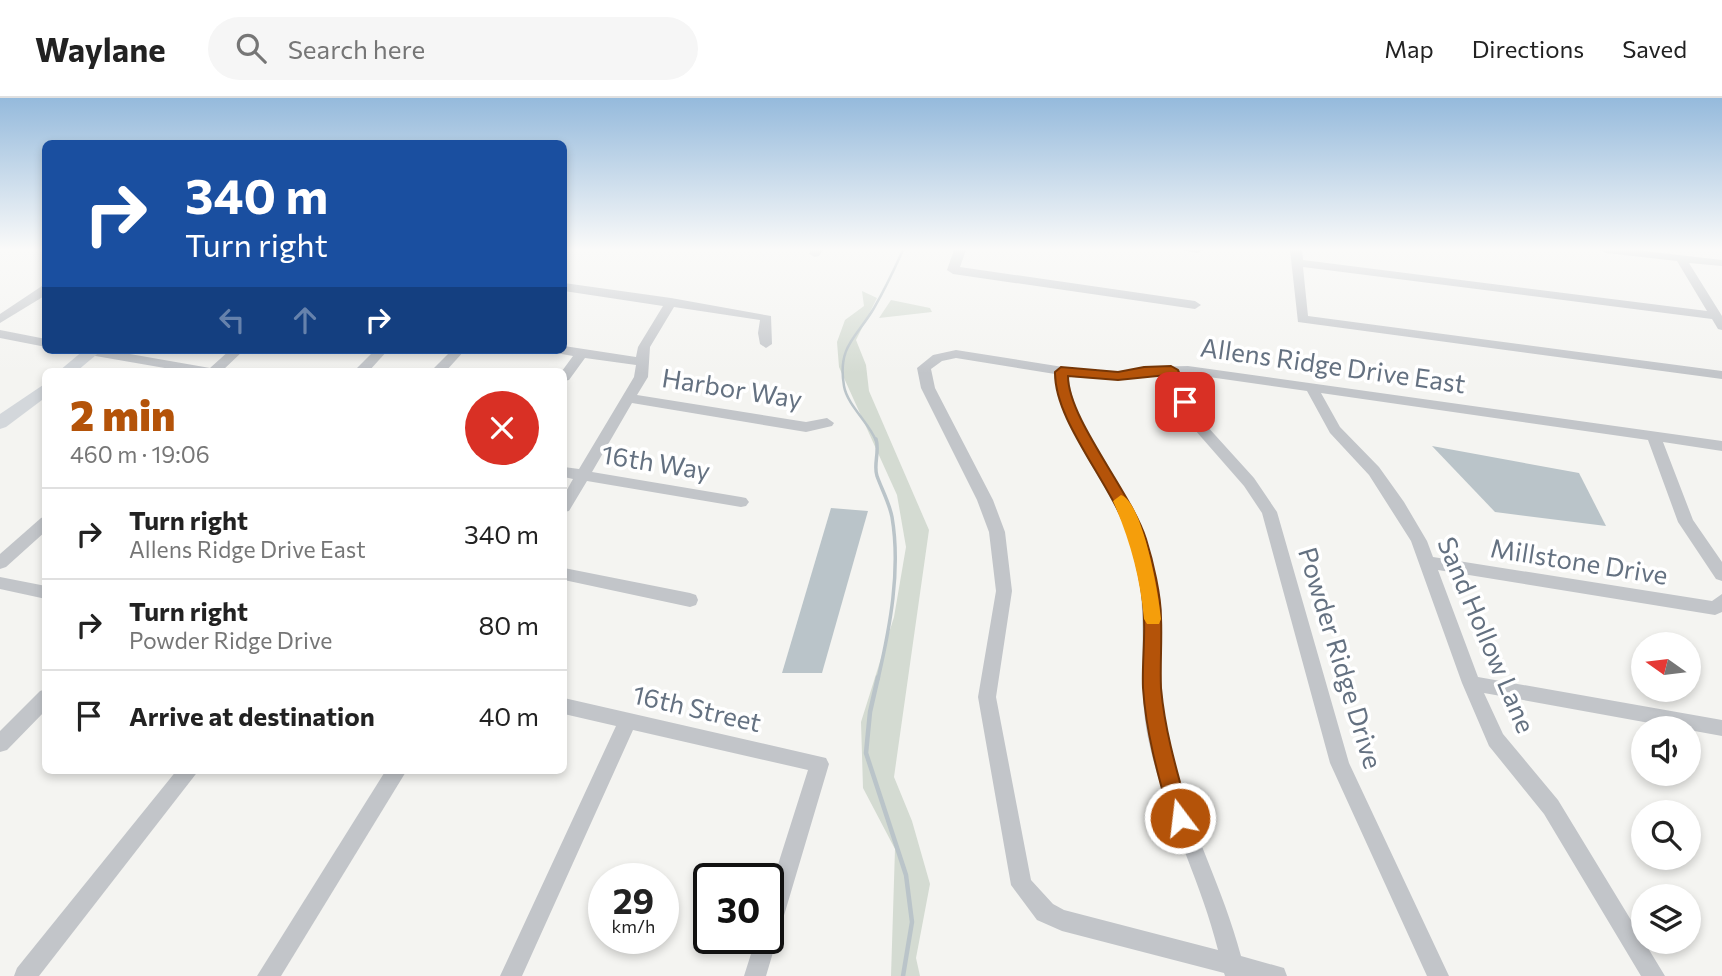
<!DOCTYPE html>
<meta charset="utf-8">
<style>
body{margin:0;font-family:Commissioner,sans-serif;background:#f6f6f6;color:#222;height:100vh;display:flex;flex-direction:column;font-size:26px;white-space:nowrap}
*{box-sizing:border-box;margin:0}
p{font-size:23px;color:#767676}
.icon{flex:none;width:38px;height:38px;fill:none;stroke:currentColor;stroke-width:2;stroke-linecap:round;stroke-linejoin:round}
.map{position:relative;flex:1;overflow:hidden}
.drawer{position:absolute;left:42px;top:270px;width:525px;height:406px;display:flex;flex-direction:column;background:#fff;border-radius:10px;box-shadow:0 4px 10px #0003}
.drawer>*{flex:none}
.banner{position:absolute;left:42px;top:42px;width:525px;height:214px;border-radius:10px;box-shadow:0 4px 10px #0003;background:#1a4fa0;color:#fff;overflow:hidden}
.needle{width:46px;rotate:284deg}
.tools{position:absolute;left:1631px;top:534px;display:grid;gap:14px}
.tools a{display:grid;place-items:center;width:70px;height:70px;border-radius:50%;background:#fff;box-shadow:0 4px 10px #0003;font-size:35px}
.speed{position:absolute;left:588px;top:765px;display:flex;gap:14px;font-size:35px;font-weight:700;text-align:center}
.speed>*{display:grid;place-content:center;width:91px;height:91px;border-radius:50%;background:#fff;box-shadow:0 4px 10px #0003;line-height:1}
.speed small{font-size:18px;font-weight:400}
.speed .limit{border:4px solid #111;border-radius:10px;background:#fff;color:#111}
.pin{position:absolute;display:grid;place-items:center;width:60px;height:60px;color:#fff;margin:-30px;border-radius:14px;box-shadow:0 4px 10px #0006}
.me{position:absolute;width:77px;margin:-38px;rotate:345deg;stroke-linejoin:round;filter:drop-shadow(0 0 5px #0008)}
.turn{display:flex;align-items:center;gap:24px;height:147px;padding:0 28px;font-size:32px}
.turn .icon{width:91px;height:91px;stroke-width:2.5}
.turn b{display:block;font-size:49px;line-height:60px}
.lanes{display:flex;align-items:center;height:66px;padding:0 28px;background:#0003;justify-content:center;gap:35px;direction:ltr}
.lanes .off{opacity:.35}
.round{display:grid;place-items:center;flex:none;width:74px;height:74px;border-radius:37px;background:#f6f6f6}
.head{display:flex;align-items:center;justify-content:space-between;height:119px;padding:0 28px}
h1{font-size:42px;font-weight:800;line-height:52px;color:#b45309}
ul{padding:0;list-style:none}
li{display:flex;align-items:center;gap:21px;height:91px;padding:0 28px;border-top:2px solid #e0e0e0}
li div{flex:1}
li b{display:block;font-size:26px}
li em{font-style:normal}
header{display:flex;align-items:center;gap:42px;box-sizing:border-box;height:98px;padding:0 35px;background:#fff;border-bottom:2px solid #e0e0e0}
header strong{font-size:33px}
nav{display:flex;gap:38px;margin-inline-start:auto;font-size:24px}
.search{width:490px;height:63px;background:#f6f6f6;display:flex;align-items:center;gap:18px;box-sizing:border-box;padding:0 24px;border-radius:38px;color:#767676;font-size:26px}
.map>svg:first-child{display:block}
.green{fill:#d4dbd2}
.water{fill:#bac4c9}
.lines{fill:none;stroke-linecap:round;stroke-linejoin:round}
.stream-far2{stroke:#bac4c9;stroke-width:2.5}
.stream-far1{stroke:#bac4c9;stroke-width:3.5}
.stream{stroke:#bac4c9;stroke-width:4.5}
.minor{fill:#c2c5c9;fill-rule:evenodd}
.major{fill:#d3d7db;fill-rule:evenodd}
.route{fill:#b45309;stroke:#753606;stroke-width:2}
.slow{fill:#f59e0b}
.labels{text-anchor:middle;stroke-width:7;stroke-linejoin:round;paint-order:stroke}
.street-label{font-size:26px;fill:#647181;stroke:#fff}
</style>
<header>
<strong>Waylane</strong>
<div class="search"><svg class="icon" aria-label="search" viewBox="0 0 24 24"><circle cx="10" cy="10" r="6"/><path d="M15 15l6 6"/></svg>Search here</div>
<nav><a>Map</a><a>Directions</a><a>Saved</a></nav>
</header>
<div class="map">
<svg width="1722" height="878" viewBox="0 0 1722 878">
<rect width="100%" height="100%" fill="#f4f4f1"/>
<g class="green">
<path d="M862 193 877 200 856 242 866 267 869 293 929 432 894 679 912 723 930 786 916 860 920 878H891L895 751 863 690 861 624 894 519 906 449 897 397 839 269 837 244 845 222 864 208Z"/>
<path d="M891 202 930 210 932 214 879 220Z"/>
</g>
<g class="water">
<path d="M1432 348 1579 375 1606 428 1495 414Z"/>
<path d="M831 410 868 413 822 575H782Z"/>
</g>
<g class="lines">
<path class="stream-far2" d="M876 343C871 327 847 307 844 288 837 248 857 239 874 210 885 191 894 172 903 152"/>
<path class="stream-far1" d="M876 341C880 353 873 367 877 378 882 392 889 404 892 419 901 472 890 529 878 581"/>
<path class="stream" d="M878 579 870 614 866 655 906 777 912 824 903 878"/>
<g class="minor">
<path d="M811 152H823L819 158 815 159 809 156Z"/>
<path d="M954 152H966L960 169 1195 203 1201 207 1195 211 953 176 947 172Z"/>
<path d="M1183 152H1203L1197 155Z"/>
<path d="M1290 152H1302L1303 162 1707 213 1677 163 1606 155 1600 152H1636L1722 162V168L1689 165 1722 218V232L1718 231 1712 221 1303 169 1308 218 1722 273V281L1298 224Z"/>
<path d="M564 185 671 200 771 218 772 246 766 250 760 246 758 235 760 222 674 209 650 249 648 279 637 297 806 324 827 320 834 325 832 328 806 334 632 305 592 374 741 399 746 400 749 404 746 408 741 409 587 383 569 413 564 414V397L573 381 564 379V369L579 371 634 279 636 267 585 260 569 282 564 283 562 273 573 258 556 255 555 252H564V248L636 259 638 249 663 208 564 193Z"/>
<path d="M42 188H46V197L0 225V216Z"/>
<path d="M0 232 46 241V249L0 240Z"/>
<path d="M78 252H107L210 270 230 252H244L222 273H182L84 256Z"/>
<path d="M375 252H388L369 273H354Z"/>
<path d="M452 252H465L446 273H431Z"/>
<path d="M956 252 1088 273 1118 274 1144 269 1188 268 1722 343V353L1663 344 1693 422 1722 464V483L1716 481 1678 424 1648 342 1321 295 1340 329 1379 369 1404 404 1427 443 1433 459 1712 503 1722 496V514L1715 517 1438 472 1478 579 1722 622V638L1689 632V630H1677L1484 595 1503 636 1558 702 1665 878H1641L1544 716 1489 648 1462 585 1411 443 1369 377 1330 335 1307 293 1188 276H1180L1206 327 1254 380 1277 414 1349 665 1449 878H1427L1330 665 1262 415 1244 388 1195 332 1167 277C1130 277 1106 284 1068 278 1077 342 1130 390 1149 451 1168 514 1154 573 1166 636 1181 713 1221 782 1241 858L1284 870 1287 878H1225L1224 875 1062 833 1037 822 1011 787 978 599 996 493 989 434 977 402 921 290 917 270 933 257ZM956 260 1055 276C1063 341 1114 388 1132 449 1152 516 1135 576 1148 640 1163 713 1200 779 1218 852L1064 812 1053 806 1031 782 996 599 1012 493 1005 434 993 402 935 290 931 271 942 263Z"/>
<path d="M46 418V433L6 469 0 471V456L41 420Z"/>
<path d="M564 470 690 495 696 497 698 502 696 507 690 509 564 482Z"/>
<path d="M0 479 46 488V501L0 491Z"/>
<path d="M46 591V612L7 652 0 654V633L40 593Z"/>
<path d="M564 600 826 660 829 666 766 878H744L756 840H768V798L808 672 633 632 522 878H500L616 628 564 616Z"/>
<path d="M177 672H199L39 878H14L17 870Z"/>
<path d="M386 672H407L281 878H257Z"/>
</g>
<g class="major">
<path d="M84 252H102L77 273H59Z"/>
<path d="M46 285V299L6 329 0 331V316Z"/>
</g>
</g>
<linearGradient id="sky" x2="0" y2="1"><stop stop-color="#95badc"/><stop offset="0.55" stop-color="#fafaf9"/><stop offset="1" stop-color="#fafaf9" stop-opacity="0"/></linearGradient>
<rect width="1722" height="275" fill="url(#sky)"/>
<path class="route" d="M1171 268 1178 272 1192 304 1190 308H1180L1167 277 1118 282 1068 278C1068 321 1131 394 1146 441 1153 463 1161 498 1161 520 1162 543 1160 567 1161 590 1165 635 1178 677 1190 720L1187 727 1180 730 1173 727 1170 720C1158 677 1146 635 1143 590 1142 567 1145 544 1144 521 1144 497 1137 466 1130 442 1115 389 1054 325 1055 274L1061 269 1118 274 1144 269Z"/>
<path class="slow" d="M1121 397C1143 404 1159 498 1161 521L1159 526H1147L1144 521C1140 478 1130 442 1113 403Z"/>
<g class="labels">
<g class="street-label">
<text transform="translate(1333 268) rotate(8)" y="9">Allens Ridge Drive East</text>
<text transform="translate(732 291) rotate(9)" y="9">Harbor Way</text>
<text transform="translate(656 365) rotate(9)" y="9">16th Way</text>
<text transform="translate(1579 464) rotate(9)" y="9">Millstone Drive</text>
<text transform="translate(1486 537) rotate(67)" y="9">Sand Hollow Lane</text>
<text transform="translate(1340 560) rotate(73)" y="9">Powder Ridge Drive</text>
<text transform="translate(697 611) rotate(13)" y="9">16th Street</text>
</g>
</g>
</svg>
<div class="tools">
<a><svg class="needle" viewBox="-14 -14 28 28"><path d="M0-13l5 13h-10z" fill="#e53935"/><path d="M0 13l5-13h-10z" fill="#767676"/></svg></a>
<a><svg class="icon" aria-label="sound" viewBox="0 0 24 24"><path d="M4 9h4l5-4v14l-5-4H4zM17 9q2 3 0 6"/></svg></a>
<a><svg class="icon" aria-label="search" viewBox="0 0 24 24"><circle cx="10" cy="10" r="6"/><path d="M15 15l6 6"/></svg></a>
<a><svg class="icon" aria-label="layers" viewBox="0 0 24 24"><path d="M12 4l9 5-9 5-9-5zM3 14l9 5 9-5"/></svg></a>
</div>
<div class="speed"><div>29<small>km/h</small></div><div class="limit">30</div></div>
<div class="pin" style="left:1185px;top:304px;background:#d93025"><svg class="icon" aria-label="arrive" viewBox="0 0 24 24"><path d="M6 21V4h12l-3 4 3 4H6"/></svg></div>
<svg class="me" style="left:1180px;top:720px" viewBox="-20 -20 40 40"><circle r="17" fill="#b45309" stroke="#fff" stroke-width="3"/><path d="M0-11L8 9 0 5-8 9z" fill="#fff"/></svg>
<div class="banner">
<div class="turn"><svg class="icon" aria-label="right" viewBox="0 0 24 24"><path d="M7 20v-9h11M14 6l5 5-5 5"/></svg><div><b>340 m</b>Turn right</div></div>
<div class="lanes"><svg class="icon off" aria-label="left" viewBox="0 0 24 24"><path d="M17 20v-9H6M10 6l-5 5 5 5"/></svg><svg class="icon off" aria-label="ahead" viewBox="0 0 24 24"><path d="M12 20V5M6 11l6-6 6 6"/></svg><svg class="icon" aria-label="right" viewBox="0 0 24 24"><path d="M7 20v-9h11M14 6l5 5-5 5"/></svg></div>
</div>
<section class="drawer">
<div class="head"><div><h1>2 min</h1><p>460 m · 19:06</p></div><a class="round" style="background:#d93025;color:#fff"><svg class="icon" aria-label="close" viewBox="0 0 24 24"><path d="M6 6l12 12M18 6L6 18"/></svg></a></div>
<ul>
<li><svg class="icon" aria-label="right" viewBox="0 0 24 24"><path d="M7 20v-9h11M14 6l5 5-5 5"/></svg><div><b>Turn right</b><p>Allens Ridge Drive East</p></div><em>340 m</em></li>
<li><svg class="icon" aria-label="right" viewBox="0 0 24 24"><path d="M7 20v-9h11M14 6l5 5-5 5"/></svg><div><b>Turn right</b><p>Powder Ridge Drive</p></div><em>80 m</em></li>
<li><svg class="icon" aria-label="arrive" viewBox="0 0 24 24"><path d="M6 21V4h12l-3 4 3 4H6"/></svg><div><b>Arrive at destination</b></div><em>40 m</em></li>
</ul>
</section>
</div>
